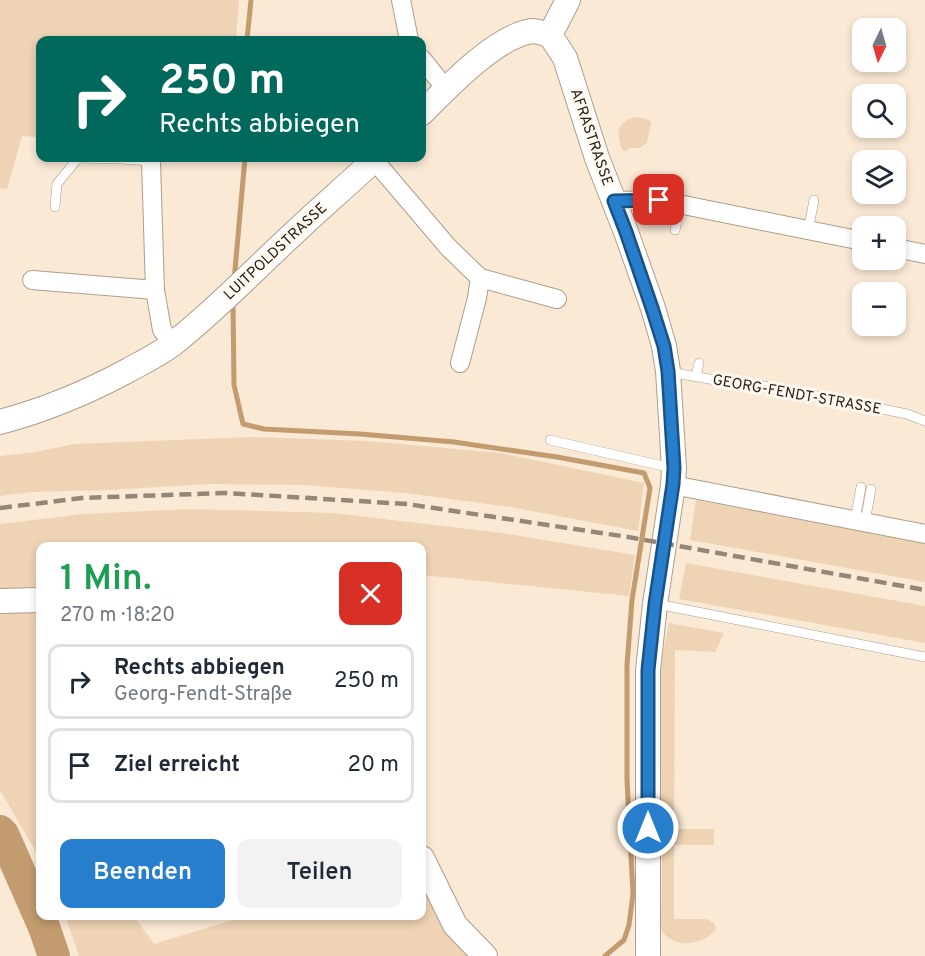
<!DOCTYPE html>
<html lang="de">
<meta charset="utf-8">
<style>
body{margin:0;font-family:Overpass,sans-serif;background:#f2f2f3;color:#1f2937;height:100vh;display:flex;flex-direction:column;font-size:22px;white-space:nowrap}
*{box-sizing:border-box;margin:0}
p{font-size:20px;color:#747a83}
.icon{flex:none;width:33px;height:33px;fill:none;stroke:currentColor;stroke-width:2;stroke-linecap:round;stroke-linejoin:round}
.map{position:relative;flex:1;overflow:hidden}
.sheet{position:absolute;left:36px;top:542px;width:390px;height:378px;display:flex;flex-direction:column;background:#fff;border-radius:12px;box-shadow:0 3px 9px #0003}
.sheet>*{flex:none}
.guide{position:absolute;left:36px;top:36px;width:390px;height:126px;border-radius:12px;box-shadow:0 3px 9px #0003;background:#00695c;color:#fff;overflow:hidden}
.needle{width:39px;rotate:185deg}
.buttons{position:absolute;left:852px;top:18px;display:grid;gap:12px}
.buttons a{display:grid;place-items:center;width:54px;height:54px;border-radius:12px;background:#fff;box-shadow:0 3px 9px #0003;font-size:30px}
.pin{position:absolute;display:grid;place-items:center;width:51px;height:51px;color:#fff;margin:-26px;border-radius:12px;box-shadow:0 3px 9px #0006}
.me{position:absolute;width:66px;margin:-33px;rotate:0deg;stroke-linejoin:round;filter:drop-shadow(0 0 4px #0008)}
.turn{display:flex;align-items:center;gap:21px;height:126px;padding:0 24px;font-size:27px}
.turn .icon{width:78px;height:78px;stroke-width:2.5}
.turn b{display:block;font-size:42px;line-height:51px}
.round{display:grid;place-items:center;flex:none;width:63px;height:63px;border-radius:12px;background:#f2f2f3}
.head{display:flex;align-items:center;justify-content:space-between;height:102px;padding:0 24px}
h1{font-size:36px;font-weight:600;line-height:45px;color:#1e9e55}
.button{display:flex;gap:12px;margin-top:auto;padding:12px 24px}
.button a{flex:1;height:69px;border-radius:12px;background:#277ecc;color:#fff;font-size:24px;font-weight:600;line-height:69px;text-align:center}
.button a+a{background:#f2f2f3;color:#1f2937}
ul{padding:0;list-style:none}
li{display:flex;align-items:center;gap:18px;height:75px;margin:0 12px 9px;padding:0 12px;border:3px solid #e0e1e3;border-radius:12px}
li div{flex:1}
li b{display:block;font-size:22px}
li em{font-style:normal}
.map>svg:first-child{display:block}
.green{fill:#eed3b4}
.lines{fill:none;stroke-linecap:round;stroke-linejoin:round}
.stream{stroke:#c29b6e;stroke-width:5}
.river{stroke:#c29b6e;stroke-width:32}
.lane-casing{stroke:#ae9e8c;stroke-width:10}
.street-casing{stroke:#ae9e8c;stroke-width:20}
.secondary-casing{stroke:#ae9e8c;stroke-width:26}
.lane{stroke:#fff;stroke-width:9}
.street{stroke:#fff;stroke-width:18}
.secondary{stroke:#fff;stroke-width:24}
.rail{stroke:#928779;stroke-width:4.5;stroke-dasharray:12 6;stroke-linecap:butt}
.route-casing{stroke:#195285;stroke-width:15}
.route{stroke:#277ecc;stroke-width:10}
.labels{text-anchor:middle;stroke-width:6;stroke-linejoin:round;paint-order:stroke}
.street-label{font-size:15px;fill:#27211a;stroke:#fff8f0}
</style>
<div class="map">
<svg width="925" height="956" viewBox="0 0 925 956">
<rect width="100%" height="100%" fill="#fae9d5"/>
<g class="green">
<path d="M0 0H239L236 40H40V137L22 136 7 189 0 188Z"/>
<path d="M638 117 649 120 651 123 647 143 640 148H630L627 151H623C615 135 617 119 638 117Z"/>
<path d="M251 437 367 441 501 453 644 483 638 531 510 507 405 493 305 485 211 484 108 490 32 492 0 496V456L36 452 74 444Z"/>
<path d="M696 500 925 543V582L690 540Z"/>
<path d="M190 509 333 513 502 533 635 555 629 596 422 575V546H40V591H0V524L84 514Z"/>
<path d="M686 563 925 606V643L679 599Z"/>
<path d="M0 611H40V859L0 790Z"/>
<path d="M669 623 724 633 715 652 675 650 674 829H714V845H674V919H707L714 923 716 929C705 942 688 947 672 940 668 938 664 934 661 931L662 855 660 677 662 656Z"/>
<path d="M422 885 444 927 468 956H79L65 915H133L154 944 249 915H422Z"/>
</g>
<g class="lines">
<g class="stream">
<path d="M247 40 251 0"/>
<path d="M234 281 245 158"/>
<path d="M233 302 234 385 243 424 264 429 360 434 454 442 557 457 644 473 650 488 632 600 627 665V780L633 894 629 925 624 940 605 956"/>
</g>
<path class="river" d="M0 831 3 834 44 927 54 956"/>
<g class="lane-casing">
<g id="lane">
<path d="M55 207 57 184 78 158 121 159 151 161"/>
<path d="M675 230 680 205"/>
<path d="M808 231 814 200"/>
<path d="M669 372 721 381 731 380 786 390 907 414 925 421"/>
<path d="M696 376 699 363"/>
<path d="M550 440 672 468"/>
<path d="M855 520 861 487"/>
<path d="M865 522 871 489"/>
<path d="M657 604 925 657"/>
</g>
</g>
<g class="street-casing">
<g id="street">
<path d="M401 0 409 40"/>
<path d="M422 59 446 89"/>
<path d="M374 160 448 247 480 278 477 298 460 363"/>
<path d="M151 161 155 290 162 330 173 343"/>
<path d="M614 201 659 200 862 241"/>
<path d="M896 248 925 254"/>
<path d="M480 278 557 299"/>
<path d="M32 280 155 290"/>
<path d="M673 485 925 534"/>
</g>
</g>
<g class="secondary-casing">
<g id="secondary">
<path d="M550 35 565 58 597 158 626 232 653 308 664 346 668 371 674 468 673 485 655 604 648 670V956"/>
<path d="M550 35 568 0"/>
<path d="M422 113C447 88 496 36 532 31 538 31 545 34 550 35"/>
<path d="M0 422C45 410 86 393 127 371 143 362 160 354 174 343 216 310 253 271 292 235 320 208 349 184 376 158"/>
<path d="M0 601 40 600"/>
<path d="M422 858 455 925 485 956"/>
</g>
</g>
<use href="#lane" class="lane"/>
<use href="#street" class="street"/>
<use href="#secondary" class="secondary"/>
<path class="rail" d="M0 508 82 498 226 493 407 504 628 537 925 590"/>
</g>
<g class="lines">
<g class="route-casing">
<path id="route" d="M648 828V670L655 604 673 484 674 468 668 371 664 346 652 308 626 232 614 201 659 200"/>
</g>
<use href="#route" class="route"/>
</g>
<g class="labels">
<g class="street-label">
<text transform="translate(592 137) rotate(71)" y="5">AFRASTRASSE</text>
<text transform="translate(275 251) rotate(-43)" y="5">LUITPOLDSTRASSE</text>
<text transform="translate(797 394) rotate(10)" y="5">GEORG-FENDT-STRASSE</text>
</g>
</g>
</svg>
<div class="buttons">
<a><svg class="needle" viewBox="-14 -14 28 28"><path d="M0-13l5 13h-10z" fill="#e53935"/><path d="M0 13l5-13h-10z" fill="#747a83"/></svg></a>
<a><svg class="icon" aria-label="search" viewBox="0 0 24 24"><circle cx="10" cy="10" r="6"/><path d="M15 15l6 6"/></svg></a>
<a><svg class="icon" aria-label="layers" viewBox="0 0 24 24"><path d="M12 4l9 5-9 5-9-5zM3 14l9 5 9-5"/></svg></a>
<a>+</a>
<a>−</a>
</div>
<div class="pin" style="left:659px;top:200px;background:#d93025"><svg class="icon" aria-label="arrive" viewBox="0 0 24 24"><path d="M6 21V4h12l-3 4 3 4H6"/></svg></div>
<svg class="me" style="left:648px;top:828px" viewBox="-20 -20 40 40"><circle r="17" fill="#277ecc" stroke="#fff" stroke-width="3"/><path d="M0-11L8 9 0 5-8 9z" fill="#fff"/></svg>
<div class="guide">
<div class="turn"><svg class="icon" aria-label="right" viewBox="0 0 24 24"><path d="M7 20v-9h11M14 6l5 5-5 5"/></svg><div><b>250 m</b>Rechts abbiegen</div></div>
</div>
<section class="sheet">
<div class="head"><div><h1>1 Min.</h1><p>270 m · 18:20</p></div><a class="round" style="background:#d93025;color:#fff"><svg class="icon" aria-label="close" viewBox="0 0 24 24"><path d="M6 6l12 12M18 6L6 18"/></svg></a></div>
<ul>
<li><svg class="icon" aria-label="right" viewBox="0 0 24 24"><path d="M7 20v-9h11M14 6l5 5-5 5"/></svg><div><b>Rechts abbiegen</b><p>Georg-Fendt-Straße</p></div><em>250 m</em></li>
<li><svg class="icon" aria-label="arrive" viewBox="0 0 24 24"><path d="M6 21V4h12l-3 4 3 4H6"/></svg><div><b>Ziel erreicht</b></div><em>20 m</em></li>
</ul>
<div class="button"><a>Beenden</a><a>Teilen</a></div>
</section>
</div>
